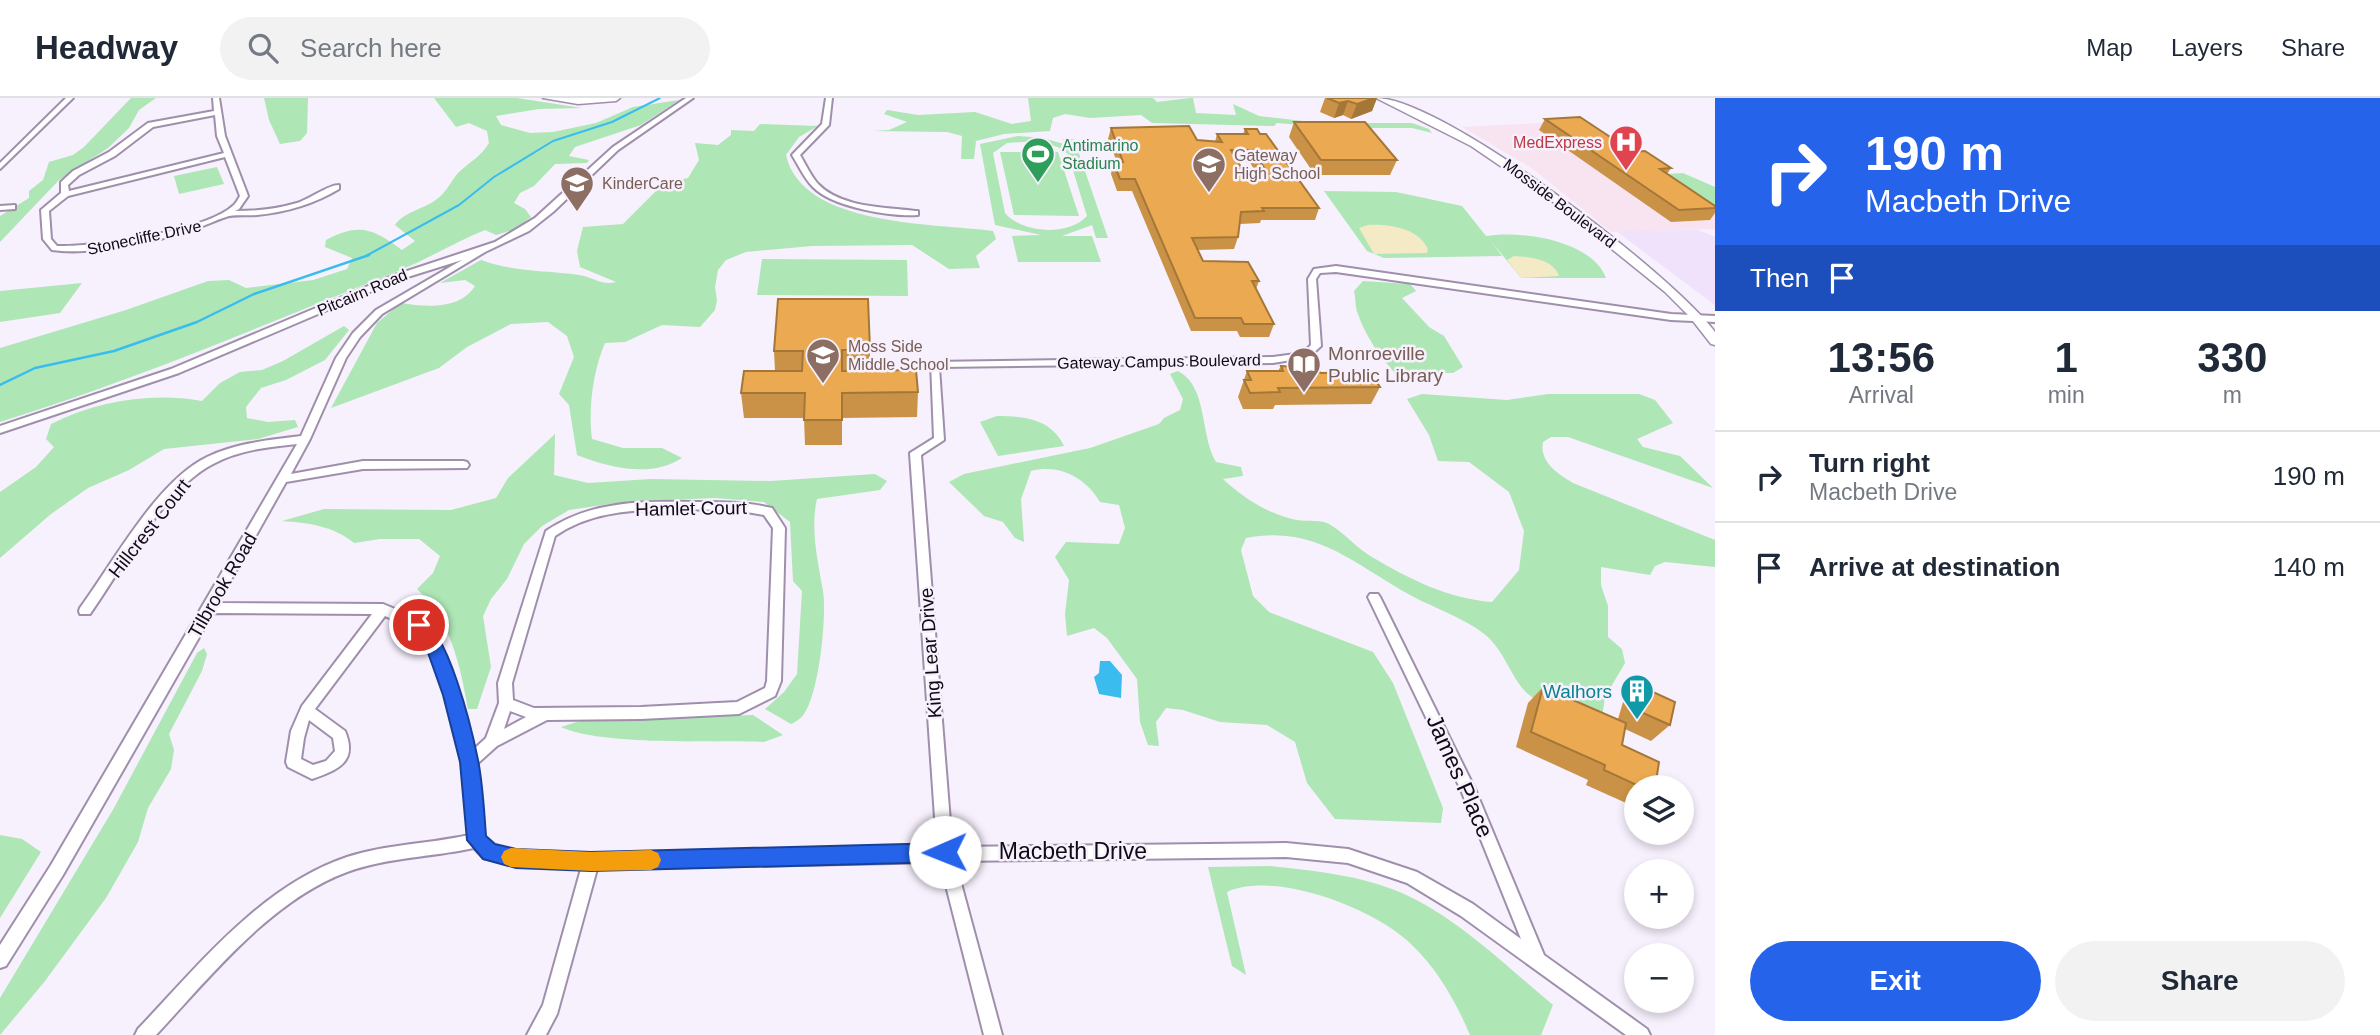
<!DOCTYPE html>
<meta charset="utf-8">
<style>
body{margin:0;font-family:Arial,sans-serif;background:#f2f2f3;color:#1f2937;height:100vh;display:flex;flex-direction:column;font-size:26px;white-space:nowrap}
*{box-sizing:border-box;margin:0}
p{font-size:23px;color:#747a83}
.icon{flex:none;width:38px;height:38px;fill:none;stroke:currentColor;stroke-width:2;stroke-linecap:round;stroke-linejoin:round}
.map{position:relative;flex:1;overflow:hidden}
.sheet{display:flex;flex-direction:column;background:#fff;width:665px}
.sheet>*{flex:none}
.top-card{background:#2563eb;color:#fff;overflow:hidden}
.buttons{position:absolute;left:1624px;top:677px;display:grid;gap:14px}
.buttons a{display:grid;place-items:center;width:70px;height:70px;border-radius:50%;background:#fff;box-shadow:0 4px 10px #0003;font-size:35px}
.pin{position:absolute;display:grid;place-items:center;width:60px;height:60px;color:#fff;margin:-30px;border:4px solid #fff;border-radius:50%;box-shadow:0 2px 7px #0007}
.me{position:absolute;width:77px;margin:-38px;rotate:269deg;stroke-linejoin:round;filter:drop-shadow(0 0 5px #0008)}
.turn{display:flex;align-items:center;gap:24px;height:147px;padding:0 35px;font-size:32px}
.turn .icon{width:91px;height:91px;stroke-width:2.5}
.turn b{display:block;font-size:49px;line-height:60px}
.then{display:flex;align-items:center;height:66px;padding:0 35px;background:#0003;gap:14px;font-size:26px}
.eta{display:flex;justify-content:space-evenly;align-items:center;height:119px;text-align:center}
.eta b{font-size:42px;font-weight:700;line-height:49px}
.action{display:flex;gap:14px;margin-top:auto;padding:14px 35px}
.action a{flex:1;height:80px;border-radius:42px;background:#2563eb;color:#fff;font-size:28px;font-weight:700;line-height:80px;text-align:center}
.action a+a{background:#f2f2f3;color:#1f2937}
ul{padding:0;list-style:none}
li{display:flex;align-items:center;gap:21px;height:91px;padding:0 35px;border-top:2px solid #e0e1e3}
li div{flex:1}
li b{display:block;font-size:26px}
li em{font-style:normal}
header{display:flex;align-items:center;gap:42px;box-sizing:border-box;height:98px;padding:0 35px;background:#fff;border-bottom:2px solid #e0e1e3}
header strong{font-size:33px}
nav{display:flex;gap:38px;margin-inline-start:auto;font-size:24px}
.search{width:490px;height:63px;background:#f2f2f3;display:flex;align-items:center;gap:18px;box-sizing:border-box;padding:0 24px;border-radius:38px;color:#747a83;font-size:26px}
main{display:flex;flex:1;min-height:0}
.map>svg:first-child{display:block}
.commercial{fill:#f8e3f1}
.built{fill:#efe2fa}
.green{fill:#aee6b6;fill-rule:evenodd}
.sand{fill:#f4eac5}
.water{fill:#3abdee}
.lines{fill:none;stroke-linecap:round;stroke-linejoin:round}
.stream-far1{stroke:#3abdee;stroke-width:2}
.stream{stroke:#3abdee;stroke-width:2.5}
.minor-casing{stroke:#9f8fac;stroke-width:4}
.major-casing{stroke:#9f8fac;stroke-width:3}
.minor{fill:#fff;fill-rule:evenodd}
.major{fill:#fff;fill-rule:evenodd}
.wall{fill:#ca9246;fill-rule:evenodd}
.shaded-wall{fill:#a47739}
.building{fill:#ebaa51;stroke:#a47739;stroke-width:2;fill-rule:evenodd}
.route{fill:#2563eb;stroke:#184099;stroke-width:2}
.slow{fill:#f59e0b}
.labels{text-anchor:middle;stroke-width:5;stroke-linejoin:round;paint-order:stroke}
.far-health-label{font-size:16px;fill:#be3a42;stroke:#f7f0fd;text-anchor:end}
.far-leisure-label{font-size:16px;fill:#27864d;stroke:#f7f0fd;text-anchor:start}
.far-education-label{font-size:16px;fill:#785e54;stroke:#f7f0fd;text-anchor:start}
.far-street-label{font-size:16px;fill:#100a14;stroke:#f7f0fd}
.education-label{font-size:19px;fill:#785e54;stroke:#f7f0fd;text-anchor:start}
.street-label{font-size:19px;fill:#100a14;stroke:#f7f0fd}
.culture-label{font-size:19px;fill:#0d838f;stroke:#f7f0fd;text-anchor:end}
.near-street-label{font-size:23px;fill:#100a14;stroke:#f7f0fd}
</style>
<header>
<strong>Headway</strong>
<div class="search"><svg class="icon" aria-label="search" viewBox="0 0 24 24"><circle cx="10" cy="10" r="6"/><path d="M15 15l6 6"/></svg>Search here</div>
<nav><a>Map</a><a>Layers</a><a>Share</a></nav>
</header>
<main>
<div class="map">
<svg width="1715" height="937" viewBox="0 0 1715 937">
<rect width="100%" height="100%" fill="#f7f0fd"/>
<path class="commercial" d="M1576 23 1715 112V131L1611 134 1533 71 1462 29Z"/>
<path class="built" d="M1698 132 1715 139V207L1616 133Z"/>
<g class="green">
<path d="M131 0H156L139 12 129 30 108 50 59 82 0 144V118L29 100V93L43 82 49 64 73 57 84 49Z"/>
<path d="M264 0H308L307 35 300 43 280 46 269 22Z"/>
<path d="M434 0H517L582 10 539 11 496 18 501 27 530 35 553 34 596 25 633 9 679 2 641 27 575 49 569 58 589 62 587 65 555 66 534 88 520 95 514 105 525 111 531 119 516 131 496 137 485 132C455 144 428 161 398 173 266 226 136 282 0 324V250L126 212 208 183 229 182 246 190 313 182 347 171 352 160 325 149 326 142C359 124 374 131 402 152L415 143 395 127C405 113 423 112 437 101 446 95 451 83 458 75 469 64 481 59 489 45L487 33 469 25 456 29Z"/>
<path d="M1028 0H1153L1157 4 1190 0H1193L1196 15 1236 17 1233 6 1259 18 1321 25H1412L1429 31 1432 35 1412 30H1339L1277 25 1274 28 1152 25 1141 17 1090 20 1065 16 1053 20 1050 33 1004 36 976 43 974 61H961L962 38 947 34 872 33 889 32 907 24 884 16 887 12 918 17 975 14 1012 26 1031 23Z"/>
<path d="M760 26 818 28 799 39 786 57C802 129 934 125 993 133L996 141 976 158 980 170 949 171 912 147 812 148 746 154 726 162 718 172 715 189 717 202 715 212 700 229 662 227 625 244 605 245C593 272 588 312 592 341L623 350H662L682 360C651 380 610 370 577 357L569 307 559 296 574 259 567 238 548 224 511 226 467 249 439 270 331 310 377 225 401 205C426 209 460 212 475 188L465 182 440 185 481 162C514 174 545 172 579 177 593 179 602 188 616 184L580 169 577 153 583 129 623 126 664 85 688 80 699 62 695 45 718 47 731 37V32L754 33Z"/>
<path d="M1018 38 1043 40 1064 46 1063 41H1074L1108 140H1096L1092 127 1062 138H1092L1101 164H1018L1012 138 1041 137 995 127 980 46ZM1036 43 1058 49 1068 56 1087 118C1069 138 1023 136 1005 115L993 55 1007 45Z"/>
<path d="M1000 54H1058L1079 118 1014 117Z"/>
<path d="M217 69 224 86 179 96 174 78Z"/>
<path d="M1683 75 1715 89V108L1668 76Z"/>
<path d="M1324 93 1396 94 1462 108 1486 138C1520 132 1592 142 1606 180H1521L1491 143 1502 158 1384 160 1367 153Z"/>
<path d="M762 161 907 162 908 198 757 197Z"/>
<path d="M1363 183 1410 186 1416 193 1402 200 1429 229 1444 238 1463 269 1453 275H1395C1379 257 1366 239 1358 216 1355 210 1356 201 1354 193Z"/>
<path d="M82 185 60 215 0 224V193Z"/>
<path d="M344 228 349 232 325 262 286 282 261 290 246 309 247 320 268 324 295 322 298 329 258 341 164 351 129 372 88 390 51 416 0 460V394L36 369 54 349 46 341 51 326C97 303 152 294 202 303L220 285 240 274 262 272 283 263Z"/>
<path d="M1178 273C1208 288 1200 338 1216 364L1241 369 1243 378 1223 381C1243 400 1270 417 1297 422 1307 424 1320 421 1329 426 1345 435 1356 450 1372 459 1409 481 1449 501 1492 504L1519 472 1524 433 1509 394 1469 364 1438 363 1429 337 1407 301 1422 296 1507 302 1548 296H1639L1655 302 1673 325 1637 341 1643 349 1680 358 1713 390 1568 339H1551L1543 344C1539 364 1558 376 1573 385L1715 442V469L1665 464 1655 468 1650 477 1601 469V487L1608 508V539L1622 551 1625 565 1605 599 1601 626C1578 617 1539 610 1523 591 1509 574 1502 549 1483 535 1462 519 1434 510 1412 498 1355 467 1316 426 1246 440L1241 452 1253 498 1269 514 1373 554 1393 585 1443 710 1441 725 1335 721 1307 685 1295 644 1267 627 1220 624 1183 612 1166 610 1156 624 1159 648 1148 647 1140 624 1137 581 1107 540 1094 530 1067 538 1065 516 1069 482 1055 459 1066 444 1119 446 1125 430 1119 407 1100 404C1085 379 1059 366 1031 373L1021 401 1024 444 1015 440 1003 424 984 418 949 384 964 376 1090 350 1159 326 1164 320 1180 312 1183 301 1170 276Z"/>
<path d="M997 318C1025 318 1051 321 1064 348L998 358 980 324Z"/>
<path d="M555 336 554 377 588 385 651 381 771 383 875 376 887 383 880 392 817 401C810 431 818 464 823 493 827 518 819 595 804 616 802 620 795 624 791 626L765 611 784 594 797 576 802 493 793 483 790 424 764 404 715 400 623 404 569 412 542 428 524 446 507 481 491 501 483 518 491 569 477 611H468C460 566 451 524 417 491L433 475 440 458 419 441H380L354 445C333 428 310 425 282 423L324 411 451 412 496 400 508 380Z"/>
<path d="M204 550 207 556 202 573 169 636 174 652 171 671 148 710 138 744 106 800 45 883 0 937V900L114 710 197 555Z"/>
<path d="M753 617 783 637 764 644C714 642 602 648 561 629L580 623Z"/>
<path d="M0 737 22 741 41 754 0 820Z"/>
<path d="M1270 768C1315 773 1360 777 1402 795 1458 820 1506 868 1553 907L1541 937H1470C1456 904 1438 872 1412 847 1376 811 1275 772 1227 794L1246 877 1232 868 1208 769Z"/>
</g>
<g class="sand">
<path d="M1368 127C1388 126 1420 130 1428 152L1427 155 1374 156 1359 130Z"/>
<path d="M1514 158C1530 159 1553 161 1559 178L1521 180 1507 162Z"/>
</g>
<path class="water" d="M1100 563H1110L1122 577 1121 600 1099 596 1094 579 1099 575Z"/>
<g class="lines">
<path class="stream-far1" d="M366 158 459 107 494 79 553 43 612 24 660 0"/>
<path class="stream" d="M0 287 35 270 114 253 197 224 254 196 369 157"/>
<g class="minor-casing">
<g id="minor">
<path d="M66 0H73L0 71V65Z"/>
<path d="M213 0H219L225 38 248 98 239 111 235 113C256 113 277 111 297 105 310 101 328 87 339 87V91C314 106 287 114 257 117 248 118 233 116 226 119 216 122 206 127 196 131 158 143 91 158 52 152L43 141 41 112 61 95V84L73 73 109 54 148 25 214 13ZM215 17 217 38 224 55 69 93 68 87 79 77 115 58 153 29ZM225 59 240 98C238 101 236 105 234 107 207 133 95 149 57 148L51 141 49 113 68 98Z"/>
<path d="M686 0H693L618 52 553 114 529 133 485 154 382 216 360 239 346 260 310 341 291 376 363 363H463L467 364 469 367 467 370 363 371 286 384 218 505 383 506 424 523 440 546 459 597 473 652 486 640 499 605 498 585 546 433C592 402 643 403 697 404 722 404 747 404 772 410L785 430 781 583 775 598 739 616 641 621 547 622 497 648 477 666 484 739 494 749 516 754 591 757 937 749 910 355 934 340 931 264 1273 259 1303 255 1311 247 1308 181 1314 171 1336 168 1671 216 1715 218V224L1671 222 1336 174 1320 175 1316 181 1321 248 1309 259 1273 265 939 269 944 342 921 357 952 749 1286 745 1348 751 1417 774 1473 806 1521 841 1461 692 1368 499 1370 496H1378L1380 499 1475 691 1544 857 1647 931 1650 937H1626L1461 818 1407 785 1348 765 1286 759 955 763 1002 937H984L940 764 597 771 557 916 546 937H527L543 907 581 771 516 768 484 760 474 750C433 759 388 759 347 774 271 802 210 879 156 937H135L138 931C199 867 261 788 347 759 387 746 429 746 469 737L462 664 445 597 427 548 414 531 385 518 315 611 345 633C358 664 338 672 312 681L288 669 286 664 291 633 302 608 372 516 213 515 63 777 6 868 0 870V847L51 767 297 346C268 349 239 352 213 366 164 391 121 472 90 516H80L79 513 80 510C113 465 157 383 207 359 236 345 269 342 301 338L336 260 353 235 376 212 462 162 398 182 179 275 0 335V328L171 271 392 178 495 144 535 120 613 49ZM663 411 735 412 764 417 773 430 767 583 765 590 737 604 641 609 534 610 513 602 512 585 555 438C589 415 624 413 663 411ZM510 613 526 619 504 631ZM309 622 333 640 335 653 326 663 313 667 301 661 304 640Z"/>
<path d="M826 0H832L829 27 800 57C806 67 811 78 818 86 841 110 885 109 915 113H918V117C891 119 832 109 813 89 804 80 799 68 792 57L822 26Z"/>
<path d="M15 107V111L0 112V108Z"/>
</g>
</g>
<g class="major-casing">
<g id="major">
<path d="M543 0H620L616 3 578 6Z"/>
<path d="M1376 0C1444 0 1673 177 1715 234V247L1711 246 1689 218 1665 194 1556 106 1471 48Z"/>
</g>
</g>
<use href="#minor" class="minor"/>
<use href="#major" class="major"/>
</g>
<g class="wall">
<path d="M1325 0H1377L1372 13 1351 21 1343 17 1334 20 1320 14Z"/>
<path d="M1545 21 1671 70 1667 76 1715 108V115L1710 122 1671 124 1539 32Z"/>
<path d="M1294 24 1397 62 1390 77H1315L1289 39Z"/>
<path d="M1111 30 1197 42 1215 44 1217 36H1243L1245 31 1260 36 1319 110 1315 122H1261L1260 125 1240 126 1238 139 1234 151 1198 152 1203 163 1259 183 1256 191 1274 226 1269 239H1240L1237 233H1191L1132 93H1117L1111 76 1113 64H1117L1108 41ZM1238 63H1249L1257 76H1245Z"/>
<path d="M870 252V273L918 294 917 319 842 320V347H805L804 320H744L741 295 775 273 774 253Z"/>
<path d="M1281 268 1321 275 1380 289 1371 306 1275 307 1273 311H1243L1238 299 1247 273H1278Z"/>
<path d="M1640 588 1670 627 1651 643 1625 631 1622 647 1655 690H1636L1635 709 1586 687 1588 682 1516 649 1528 605 1543 589 1618 621 1623 604Z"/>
</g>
<g class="shaded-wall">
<path d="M1374 0H1377L1372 13 1351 21 1357 6Z"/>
<path d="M1348 3 1343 17 1334 20 1339 5Z"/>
</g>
<g class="building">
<path d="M1327 0H1374L1357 6 1348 3 1339 5Z"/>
<path d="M1580 19 1633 54 1645 53 1671 70 1660 71 1715 108V110L1679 112 1545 21Z"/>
<path d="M1294 24H1365L1397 62H1321Z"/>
<path d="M1189 28 1197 42 1222 44 1217 36H1248L1245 31H1257L1260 36H1266L1319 110H1262L1264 113 1241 114 1238 139 1192 140 1203 163 1248 164 1259 183H1252L1274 226H1244L1241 220H1195L1135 81H1120L1113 64H1123L1111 30ZM1231 52H1253L1268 76H1245Z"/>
<path d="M778 201H868L870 252H842V273L916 272 918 294 842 295V322H804L805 295H741L744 273H802L803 253H774Z"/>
<path d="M1281 268 1310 270 1321 275 1370 274 1380 289 1278 290 1280 294 1250 295 1244 282H1251L1247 273H1283Z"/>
<path d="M1640 588 1675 604 1670 627 1634 611Z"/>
<path d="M1543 589 1626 625 1622 647 1659 664 1655 690H1643L1604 672 1605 667 1531 634Z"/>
</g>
<path class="route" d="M419 520C448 530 472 632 478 662 483 687 484 713 486 738L495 746 516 751 591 754 945 745 952 748 955 754 952 761 945 764 591 773 516 770 483 761 467 742 460 664 443 597 426 549 410 527Z"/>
<path class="slow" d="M511 750 591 754 651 752 658 755 661 762 658 769 651 772 591 773 511 769 504 766 501 759 504 753Z"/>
<defs>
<g id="hospital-pin" transform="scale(1.75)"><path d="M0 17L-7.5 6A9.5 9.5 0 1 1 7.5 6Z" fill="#e0444e" stroke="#f7f0fd"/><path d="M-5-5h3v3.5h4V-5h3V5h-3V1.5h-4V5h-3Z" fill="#fff"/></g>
<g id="stadium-pin" transform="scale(1.75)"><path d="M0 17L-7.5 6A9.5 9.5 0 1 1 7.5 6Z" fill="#2e9e5b" stroke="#f7f0fd"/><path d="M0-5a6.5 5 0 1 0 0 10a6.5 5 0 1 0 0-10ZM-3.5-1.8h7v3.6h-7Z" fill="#fff"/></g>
<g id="school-pin" transform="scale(1.75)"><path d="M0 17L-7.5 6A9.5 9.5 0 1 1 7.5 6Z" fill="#8d6e63" stroke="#f7f0fd"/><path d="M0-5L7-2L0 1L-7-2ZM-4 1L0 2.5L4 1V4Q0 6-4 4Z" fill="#fff"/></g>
<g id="library-pin" transform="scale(1.75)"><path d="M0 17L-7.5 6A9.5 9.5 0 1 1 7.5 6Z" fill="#8d6e63" stroke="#f7f0fd"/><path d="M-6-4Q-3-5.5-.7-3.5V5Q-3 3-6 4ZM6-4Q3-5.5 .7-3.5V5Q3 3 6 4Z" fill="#fff"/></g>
<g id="building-pin" transform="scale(1.75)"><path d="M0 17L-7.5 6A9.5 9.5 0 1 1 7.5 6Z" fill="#0f9aa8" stroke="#f7f0fd"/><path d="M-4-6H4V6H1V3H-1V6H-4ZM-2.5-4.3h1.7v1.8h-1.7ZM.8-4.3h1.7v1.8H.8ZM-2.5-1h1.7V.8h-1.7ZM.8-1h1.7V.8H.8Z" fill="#fff"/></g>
</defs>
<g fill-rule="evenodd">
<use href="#hospital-pin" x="1626" y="44"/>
<use href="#stadium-pin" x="1038" y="56"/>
<use href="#school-pin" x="1209" y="66"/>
<use href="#school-pin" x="577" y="85"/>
<use href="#school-pin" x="823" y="257"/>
<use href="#library-pin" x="1304" y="266"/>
<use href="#building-pin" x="1637" y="593"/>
</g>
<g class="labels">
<g class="far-health-label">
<text x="1602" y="50">MedExpress</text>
</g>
<g class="far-leisure-label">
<text x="1062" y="53">Antimarino<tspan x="1062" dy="18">Stadium</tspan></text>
</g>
<g class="far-education-label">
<text x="1234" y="63">Gateway<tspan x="1234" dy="18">High School</tspan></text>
<text x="602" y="91">KinderCare</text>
<text x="848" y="254">Moss Side<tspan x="848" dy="18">Middle School</tspan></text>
</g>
<g class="far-street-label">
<text transform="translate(1560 105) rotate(37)" y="6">Mosside Boulevard</text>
<text transform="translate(144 139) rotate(-12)" y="6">Stonecliffe Drive</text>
<text transform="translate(362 194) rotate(-23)" y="6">Pitcairn Road</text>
<text transform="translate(1159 263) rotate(-1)" y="6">Gateway Campus Boulevard</text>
</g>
<g class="education-label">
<text x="1328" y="262">Monroeville<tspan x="1328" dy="22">Public Library</tspan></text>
</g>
<g class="street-label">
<text transform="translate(691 410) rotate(-1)" y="7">Hamlet Court</text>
<text transform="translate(149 430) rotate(-52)" y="7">Hillcrest Court</text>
<text transform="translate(222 487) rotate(-60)" y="7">Tilbrook Road</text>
<text transform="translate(930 555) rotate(-94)" y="7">King Lear Drive</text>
</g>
<g class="culture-label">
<text x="1612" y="600">Walhors</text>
</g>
<g class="near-street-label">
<text transform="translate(1460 678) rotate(66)" y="8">James Place</text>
<text x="1073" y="761">Macbeth Drive</text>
</g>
</g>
</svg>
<div class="buttons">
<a><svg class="icon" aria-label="layers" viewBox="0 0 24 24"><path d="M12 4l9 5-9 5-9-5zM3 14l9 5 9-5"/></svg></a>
<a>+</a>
<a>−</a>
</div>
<div class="pin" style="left:419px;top:527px;background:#d93025"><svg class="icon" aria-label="arrive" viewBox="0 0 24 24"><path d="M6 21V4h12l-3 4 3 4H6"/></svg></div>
<svg class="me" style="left:945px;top:754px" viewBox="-20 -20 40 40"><circle r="19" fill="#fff"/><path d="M0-13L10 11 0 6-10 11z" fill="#2563eb"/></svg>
</div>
<section class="sheet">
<div class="top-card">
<div class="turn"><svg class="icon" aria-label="right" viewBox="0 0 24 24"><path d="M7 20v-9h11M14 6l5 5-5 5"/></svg><div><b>190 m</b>Macbeth Drive</div></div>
<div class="then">Then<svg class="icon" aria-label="arrive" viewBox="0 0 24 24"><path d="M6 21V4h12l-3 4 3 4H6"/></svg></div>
</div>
<div class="eta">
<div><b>13:56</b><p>Arrival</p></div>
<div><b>1</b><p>min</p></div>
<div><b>330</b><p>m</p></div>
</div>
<ul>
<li><svg class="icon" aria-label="right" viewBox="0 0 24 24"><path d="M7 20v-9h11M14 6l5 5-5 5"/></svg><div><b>Turn right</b><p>Macbeth Drive</p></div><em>190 m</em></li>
<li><svg class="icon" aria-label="arrive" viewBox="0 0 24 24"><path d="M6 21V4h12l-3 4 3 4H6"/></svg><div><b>Arrive at destination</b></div><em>140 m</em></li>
</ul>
<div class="action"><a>Exit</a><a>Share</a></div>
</section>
</main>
